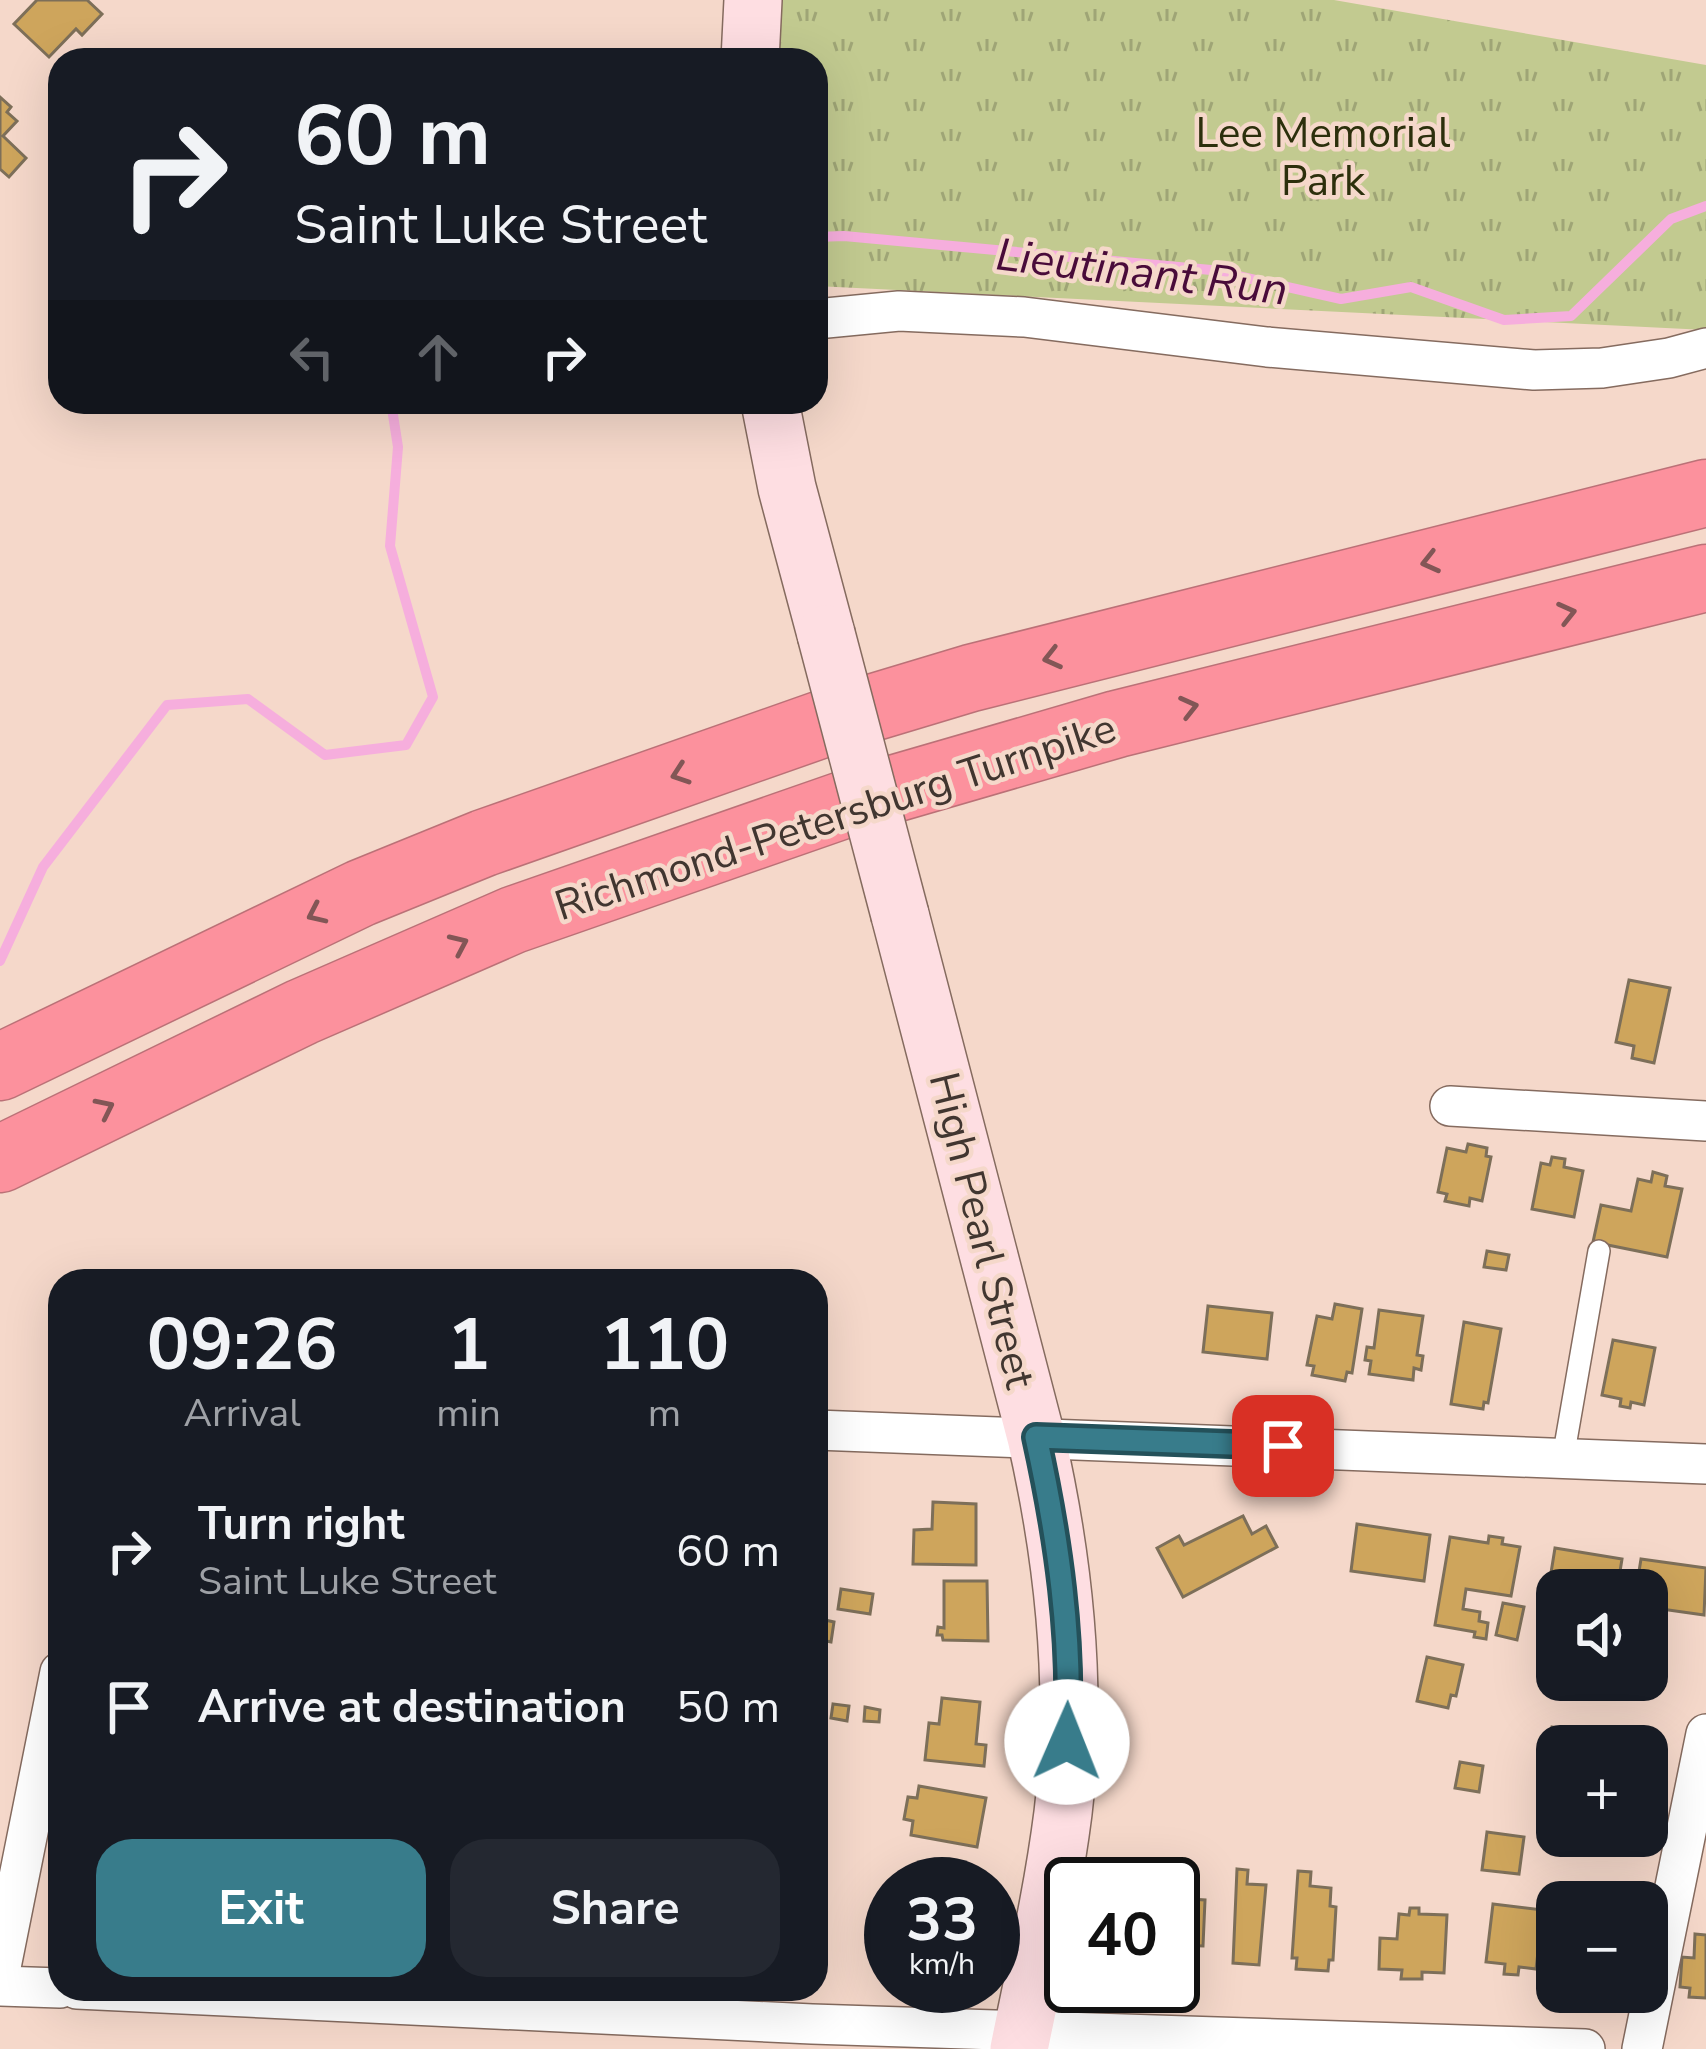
<!DOCTYPE html>
<meta charset="utf-8">
<style>
body{margin:0;font-family:"Nunito Sans",sans-serif;background:#242831;color:#f1f3f6;height:100vh;display:flex;flex-direction:column;font-size:45px;white-space:nowrap}
*{box-sizing:border-box;margin:0}
p{font-size:39px;color:#9ea1a6}
.icon{flex:none;width:66px;height:66px;fill:none;stroke:currentColor;stroke-width:2;stroke-linecap:round;stroke-linejoin:round}
.map{position:relative;flex:1;overflow:hidden}
.details{position:absolute;left:48px;top:1269px;width:780px;height:732px;display:flex;flex-direction:column;background:#171b24;border-radius:36px;box-shadow:0 12px 48px #0002}
.details>*{flex:none}
.top-card{position:absolute;left:48px;top:48px;width:780px;height:366px;border-radius:36px;box-shadow:0 12px 48px #0002;background:#171b24;color:#f1f3f6;overflow:hidden}
.fabs{position:absolute;left:1536px;top:1569px;display:grid;gap:24px}
.fabs a{display:grid;place-items:center;width:132px;height:132px;border-radius:24px;background:#171b24;box-shadow:0 12px 48px #0002;font-size:60px}
.speed{position:absolute;left:864px;top:1857px;display:flex;gap:24px;font-size:60px;font-weight:700;text-align:center}
.speed>*{display:grid;place-content:center;width:156px;height:156px;border-radius:50%;background:#171b24;box-shadow:0 12px 48px #0002;line-height:1}
.speed small{font-size:30px;font-weight:400}
.speed .limit{border:6px solid #111;border-radius:18px;background:#fff;color:#111}
.pin{position:absolute;display:grid;place-items:center;width:102px;height:102px;color:#fff;margin:-51px;border-radius:24px;box-shadow:0 6px 18px #0006}
.me{position:absolute;width:132px;margin:-66px;rotate:1deg;stroke-linejoin:round;filter:drop-shadow(0 0 9px #0008)}
.turn{display:flex;align-items:center;gap:42px;height:252px;padding:0 48px;font-size:54px}
.turn .icon{width:156px;height:156px;stroke-width:2.5}
.turn b{display:block;font-size:84px;line-height:102px}
.lanes{display:flex;align-items:center;height:114px;padding:0 48px;background:#0003;justify-content:center;gap:60px;direction:ltr}
.lanes .off{opacity:.35}
.eta{display:flex;justify-content:space-evenly;align-items:center;height:204px;text-align:center}
.eta b{font-size:72px;font-weight:700;line-height:84px}
.action{display:flex;gap:24px;margin-top:auto;padding:24px 48px}
.action a{flex:1;height:138px;border-radius:36px;background:#387c8b;color:#fff;font-size:48px;font-weight:700;line-height:138px;text-align:center}
.action a+a{background:#242831;color:#f1f3f6}
ul{padding:0;list-style:none}
li{display:flex;align-items:center;gap:36px;height:156px;padding:0 48px}
li div{flex:1}
li b{display:block;font-size:45px}
li em{font-style:normal}
.map>svg:first-child{display:block}
.park{fill:url(#park-tufts)}
.lines{fill:none;stroke-linecap:round;stroke-linejoin:round}
.stream{stroke:#f6aedd;stroke-width:10}
.building{fill:#cea55c;stroke:#7d6f59;stroke-width:3}
.lane-casing{stroke:#856b5f;stroke-width:24}
.street-casing{stroke:#856b5f;stroke-width:42}
.secondary-casing{stroke:#856b5f;stroke-width:60}
.highway-casing{stroke:#bb7177;stroke-width:69}
.lane{stroke:#fff;stroke-width:21}
.street{stroke:#fff;stroke-width:39}
.secondary{stroke:#fedee2;stroke-width:57}
.highway{stroke:#fc919d;stroke-width:66}
.secondary-bridge-casing{stroke:#856b5f;stroke-width:60;stroke-linecap:butt}
.secondary-bridge{stroke:#fedee2;stroke-width:57}
.oneway{stroke:#825656}
.route-casing{stroke:#24515a;stroke-width:30}
.route{stroke:#387c8b;stroke-width:21}
.labels{text-anchor:middle;stroke-width:9;stroke-linejoin:round;paint-order:stroke}
.park-label{font-size:42px;fill:#2c2f0c;stroke:#f5d8ca}
.street-label{font-size:42px;fill:#413630;stroke:#f5d8ca}
.water-label{font-size:45px;font-style:italic;fill:#490b3a;stroke:#f5d8ca}
</style>
<div class="map">
<svg width="1706" height="2049" viewBox="0 0 1706 2049">
<defs>
<pattern id="park-tufts" width="24" height="20" patternUnits="userSpaceOnUse" patternTransform="scale(3)"><rect width="24" height="20" fill="#c2ca90"/><path d="M3 7l-1-3M5 7V3M7 7l1-3M15 17l-1-3M17 17v-4M19 17l1-3" fill="none" stroke="#9fa576"/></pattern>
</defs>
<rect width="100%" height="100%" fill="#f5d8ca"/>
<path class="park" d="M770 0H1334L1706 65V330L816 286V60H767Z"/>
<g class="lines">
<g class="stream">
<path d="M816 237 844 236 1211 270 1341 299 1411 287 1504 320 1571 316 1671 219 1706 206"/>
<path d="M0 961 43 867 167 705 248 699 325 755 406 745 433 697 390 546 398 447 391 402"/>
</g>
</g>
<g class="building">
<path d="M37 0H87L102 14 82 35 76 29 49 57 14 24Z"/>
<path d="M0 97 11 107 7 112 17 121 3 136 26 158 9 177 0 169Z"/>
<path d="M1629 980 1670 988 1654 1063 1632 1058 1634 1046 1616 1042Z"/>
<path d="M1468 1144 1487 1148 1486 1156 1491 1157 1482 1201 1470 1198 1469 1206 1445 1201 1447 1194 1438 1192 1447 1148 1466 1152Z"/>
<path d="M1552 1157 1565 1159 1564 1167 1583 1171 1574 1217 1532 1209 1541 1163 1550 1165Z"/>
<path d="M1653 1172 1667 1176 1665 1186 1682 1189 1667 1257 1593 1242 1601 1205 1631 1211 1638 1179 1651 1182Z"/>
<path d="M1487 1251 1509 1255 1506 1270 1484 1267Z"/>
<path d="M1335 1304 1362 1309 1352 1373 1347 1372 1345 1381 1312 1375 1314 1366 1307 1365 1317 1316 1332 1319Z"/>
<path d="M1208 1306 1272 1313 1267 1359 1203 1352Z"/>
<path d="M1379 1310 1423 1316 1417 1355 1423 1356 1421 1370 1414 1368 1413 1380 1369 1374 1371 1361 1365 1360 1367 1347 1374 1348Z"/>
<path d="M1464 1322 1501 1329 1488 1403 1484 1402 1483 1409 1451 1404Z"/>
<path d="M1613 1340 1655 1348 1644 1405 1631 1402 1630 1408 1620 1406 1621 1399 1602 1395Z"/>
<path d="M933 1502 976 1504V1565L913 1564 914 1530 932 1529Z"/>
<path d="M1243 1516 1252 1534 1266 1526 1277 1547 1183 1597 1157 1548 1179 1536 1184 1545Z"/>
<path d="M1357 1524 1430 1535 1424 1581 1351 1571Z"/>
<path d="M1489 1536 1503 1538 1502 1544 1520 1547 1511 1596 1466 1589 1463 1609 1480 1612 1479 1621 1488 1623 1486 1639 1474 1637 1475 1632 1435 1625 1450 1537 1488 1543Z"/>
<path d="M1555 1548 1622 1559 1617 1590H1557V1612L1545 1610Z"/>
<path d="M1641 1559 1706 1568 1704 1615 1647 1607V1590H1636Z"/>
<path d="M944 1581H987L988 1641 943 1640 942 1635H937L938 1627 944 1628Z"/>
<path d="M841 1589 873 1594 870 1614 838 1609Z"/>
<path d="M1503 1603 1524 1607 1517 1640 1496 1635Z"/>
<path d="M816 1618 834 1622 831 1642 816 1639Z"/>
<path d="M1427 1657 1463 1665 1456 1696 1451 1695 1448 1708 1417 1701Z"/>
<path d="M942 1698 980 1702 976 1744 986 1745 984 1766 925 1760 929 1723 939 1724Z"/>
<path d="M833 1704 849 1706 847 1721 831 1718Z"/>
<path d="M865 1707 880 1710 879 1722 864 1721Z"/>
<path d="M1552 1727 1586 1733 1584 1746 1549 1747Z"/>
<path d="M1460 1762 1483 1766 1479 1792 1455 1788Z"/>
<path d="M919 1786 986 1798 977 1847 911 1835 913 1821 904 1819 908 1797 917 1798Z"/>
<path d="M1487 1832 1524 1837 1519 1874 1482 1870Z"/>
<path d="M1237 1869 1248 1870 1247 1884 1266 1885 1259 1965 1233 1963Z"/>
<path d="M1298 1871 1311 1872 1310 1886 1331 1888 1330 1906 1336 1907 1333 1960H1329L1328 1971 1296 1969 1297 1958H1292Z"/>
<path d="M1173 1898 1205 1900 1203 1946 1173 1945Z"/>
<path d="M1493 1904 1543 1910 1536 1969 1519 1967 1518 1975 1504 1974 1505 1964 1486 1962Z"/>
<path d="M1410 1908H1419V1914L1447 1915 1444 1973 1422 1972V1979H1401L1402 1970 1379 1969 1380 1938 1397 1939 1399 1914 1409 1915Z"/>
<path d="M1695 1934 1706 1935V1998L1689 1997 1690 1988 1680 1987 1682 1957 1694 1958Z"/>
</g>
<g class="lines">
<g class="lane-casing">
<path id="lane" d="M1563 1458 1599 1251"/>
</g>
<g class="street-casing">
<g id="street">
<path d="M816 319 899 311 1024 317 1267 347 1534 370 1602 368 1669 358 1706 348"/>
<path d="M1450 1106 1706 1121"/>
<path d="M816 1430 1706 1464"/>
<path d="M0 1972 60 1672"/>
<path d="M0 1986 60 1988"/>
<path d="M77 1989 812 2024 1585 2049"/>
<path d="M1642 2049 1706 1734"/>
</g>
</g>
<g class="secondary-casing">
<g id="secondary">
<path d="M750 60 753 0"/>
<path d="M770 402 787 488 826 634"/>
<path d="M900 915 1036 1437C1064 1560 1078 1687 1063 1813 1053 1892 1035 1970 1019 2049"/>
</g>
</g>
<g class="highway-casing">
<g id="highway">
<path d="M0 1067 361 893 484 843 848 715 971 678 1706 493"/>
<path d="M0 1159 302 1012 513 920 869 796 1117 724 1706 578"/>
</g>
</g>
<use href="#lane" class="lane"/>
<use href="#street" class="street"/>
<use href="#secondary" class="secondary"/>
<use href="#highway" class="highway"/>
<g class="secondary-bridge-casing">
<path id="secondary-bridge" d="M826 634 900 915"/>
</g>
<use href="#secondary-bridge" class="secondary-bridge"/>
</g>
<defs><path id="oneway-chevron" d="M-2-3.5L2.5 0L-2 3.5" fill="none" stroke-width="1.6" stroke-linecap="round" stroke-linejoin="round" transform="scale(3)"/></defs>
<g class="oneway">
<use href="#oneway-chevron" transform="translate(1430 562) rotate(166)"/>
<use href="#oneway-chevron" transform="translate(1567 613) rotate(-14)"/>
<use href="#oneway-chevron" transform="translate(1052 658) rotate(166)"/>
<use href="#oneway-chevron" transform="translate(1189 707) rotate(-14)"/>
<use href="#oneway-chevron" transform="translate(680 774) rotate(161)"/>
<use href="#oneway-chevron" transform="translate(316 914) rotate(155)"/>
<use href="#oneway-chevron" transform="translate(459 944) rotate(-24)"/>
<use href="#oneway-chevron" transform="translate(105 1108) rotate(-26)"/>
</g>
<g class="lines">
<g class="route-casing">
<path id="route" d="M1067 1742C1073 1639 1058 1537 1036 1437L1283 1446"/>
</g>
<use href="#route" class="route"/>
</g>
<g class="labels">
<g class="park-label">
<text x="1323" y="147">Lee Memorial<tspan x="1323" dy="48">Park</tspan></text>
</g>
<g class="street-label">
<text transform="translate(835 816) rotate(-18)" y="15">Richmond-Petersburg Turnpike</text>
<text transform="translate(983 1230) rotate(76)" y="15">High Pearl Street</text>
</g>
<g class="water-label">
<text transform="translate(1142 271) rotate(7)" y="16">Lieutinant Run</text>
</g>
</g>
</svg>
<div class="fabs">
<a><svg class="icon" aria-label="sound" viewBox="0 0 24 24"><path d="M4 9h4l5-4v14l-5-4H4zM17 9q2 3 0 6"/></svg></a>
<a>+</a>
<a>−</a>
</div>
<div class="speed"><div>33<small>km/h</small></div><div class="limit">40</div></div>
<div class="pin" style="left:1283px;top:1446px;background:#d93025"><svg class="icon" aria-label="arrive" viewBox="0 0 24 24"><path d="M6 21V4h12l-3 4 3 4H6"/></svg></div>
<svg class="me" style="left:1067px;top:1742px" viewBox="-20 -20 40 40"><circle r="19" fill="#fff"/><path d="M0-13L10 11 0 6-10 11z" fill="#387c8b"/></svg>
<div class="top-card">
<div class="turn"><svg class="icon" aria-label="right" viewBox="0 0 24 24"><path d="M7 20v-9h11M14 6l5 5-5 5"/></svg><div><b>60 m</b>Saint Luke Street</div></div>
<div class="lanes"><svg class="icon off" aria-label="left" viewBox="0 0 24 24"><path d="M17 20v-9H6M10 6l-5 5 5 5"/></svg><svg class="icon off" aria-label="ahead" viewBox="0 0 24 24"><path d="M12 20V5M6 11l6-6 6 6"/></svg><svg class="icon" aria-label="right" viewBox="0 0 24 24"><path d="M7 20v-9h11M14 6l5 5-5 5"/></svg></div>
</div>
<section class="details">
<div class="eta">
<div><b>09:26</b><p>Arrival</p></div>
<div><b>1</b><p>min</p></div>
<div><b>110</b><p>m</p></div>
</div>
<ul>
<li><svg class="icon" aria-label="right" viewBox="0 0 24 24"><path d="M7 20v-9h11M14 6l5 5-5 5"/></svg><div><b>Turn right</b><p>Saint Luke Street</p></div><em>60 m</em></li>
<li><svg class="icon" aria-label="arrive" viewBox="0 0 24 24"><path d="M6 21V4h12l-3 4 3 4H6"/></svg><div><b>Arrive at destination</b></div><em>50 m</em></li>
</ul>
<div class="action"><a>Exit</a><a>Share</a></div>
</section>
</div>
